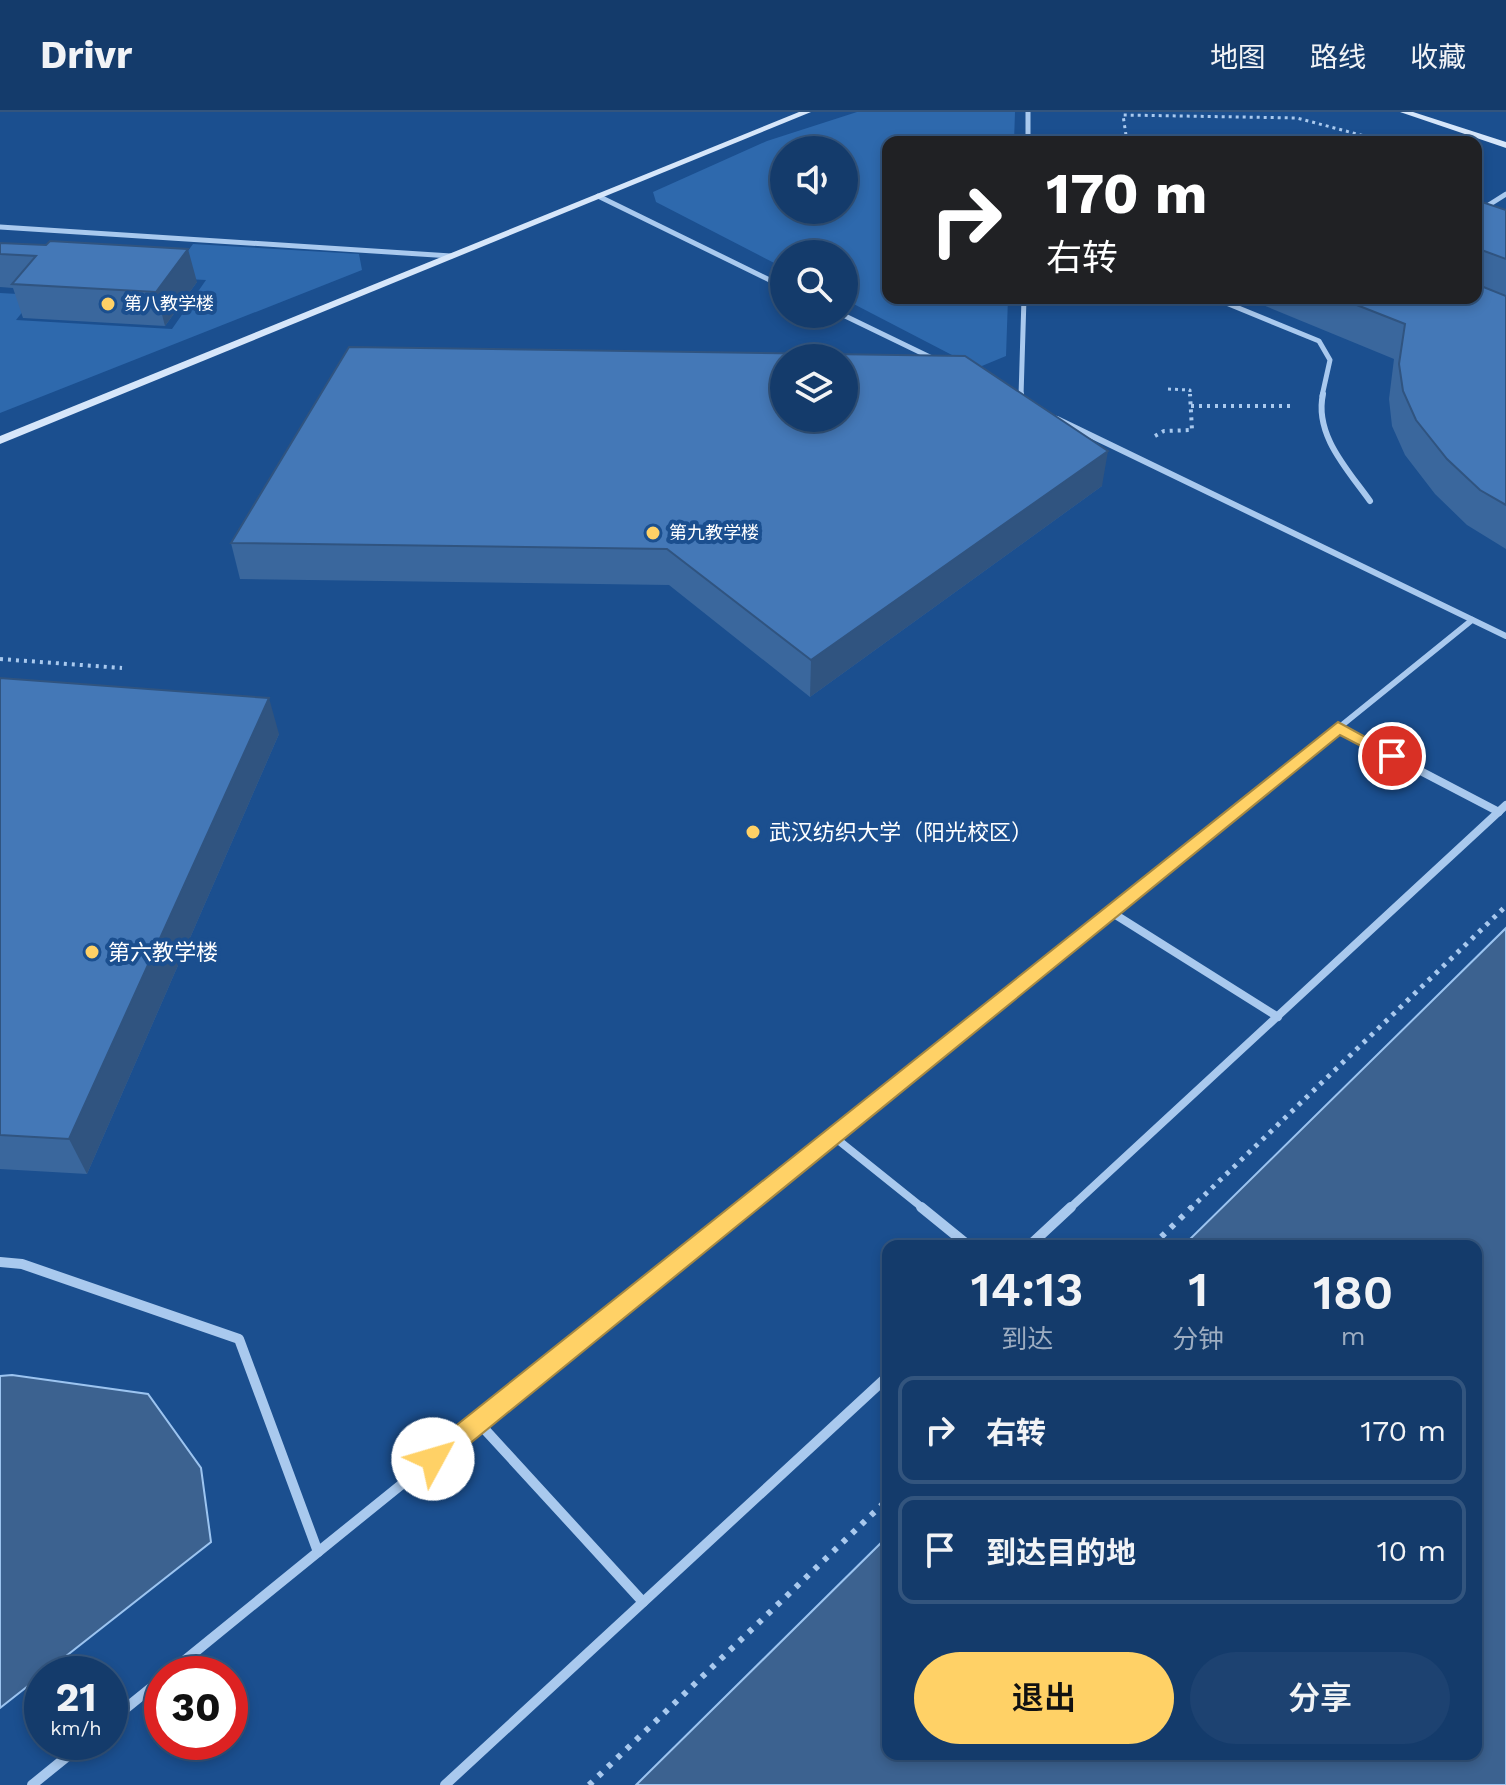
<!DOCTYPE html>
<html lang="zh">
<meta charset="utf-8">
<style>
body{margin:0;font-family:"Work Sans","Noto Sans SC",sans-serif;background:#1d4271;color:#f1f3f6;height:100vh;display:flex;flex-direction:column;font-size:30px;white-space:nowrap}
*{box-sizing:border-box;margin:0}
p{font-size:26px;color:#9dadc1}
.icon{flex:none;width:44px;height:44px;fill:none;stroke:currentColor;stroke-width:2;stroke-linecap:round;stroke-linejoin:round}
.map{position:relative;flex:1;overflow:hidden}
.side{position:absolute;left:882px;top:1128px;width:600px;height:520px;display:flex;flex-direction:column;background:#143b6b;border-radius:16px;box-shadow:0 4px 12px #0003,0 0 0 2px #33557e}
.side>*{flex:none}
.banner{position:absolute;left:882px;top:24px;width:600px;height:168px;border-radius:16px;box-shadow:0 4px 12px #0003,0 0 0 2px #33557e;background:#202124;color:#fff;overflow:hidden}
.controls{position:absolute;left:770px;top:24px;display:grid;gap:16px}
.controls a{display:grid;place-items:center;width:88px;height:88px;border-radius:50%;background:#143b6b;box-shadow:0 4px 12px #0003,0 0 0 2px #33557e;font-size:40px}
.speed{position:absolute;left:24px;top:1544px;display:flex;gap:16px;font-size:40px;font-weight:700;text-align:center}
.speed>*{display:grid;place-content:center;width:104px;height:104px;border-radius:50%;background:#143b6b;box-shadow:0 4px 12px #0003,0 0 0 2px #33557e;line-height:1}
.speed small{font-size:20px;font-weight:400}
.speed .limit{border:12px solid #d22;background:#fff;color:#111}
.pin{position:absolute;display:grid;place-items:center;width:68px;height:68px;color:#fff;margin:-34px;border:4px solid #fff;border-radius:50%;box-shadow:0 2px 8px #0007}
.me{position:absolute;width:88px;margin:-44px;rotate:51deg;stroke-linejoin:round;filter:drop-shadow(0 0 6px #0008)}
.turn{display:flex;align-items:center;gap:28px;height:168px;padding:0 32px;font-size:36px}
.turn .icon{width:104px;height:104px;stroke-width:2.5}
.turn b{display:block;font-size:56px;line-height:68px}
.eta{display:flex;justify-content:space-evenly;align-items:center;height:136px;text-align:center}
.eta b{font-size:48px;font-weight:600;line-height:56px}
.cta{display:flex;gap:16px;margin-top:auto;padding:16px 32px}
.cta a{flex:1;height:92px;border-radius:48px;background:#ffd166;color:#111;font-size:32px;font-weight:600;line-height:92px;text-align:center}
.cta a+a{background:#1d4271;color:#f1f3f6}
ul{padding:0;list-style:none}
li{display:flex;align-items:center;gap:24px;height:108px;margin:0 16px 12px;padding:0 16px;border:4px solid #33557e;border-radius:16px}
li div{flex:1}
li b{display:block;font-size:30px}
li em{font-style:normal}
header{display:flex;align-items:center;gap:48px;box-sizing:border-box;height:112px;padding:0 40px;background:#143b6b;border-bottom:2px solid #33557e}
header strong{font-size:38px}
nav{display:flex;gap:44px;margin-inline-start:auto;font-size:28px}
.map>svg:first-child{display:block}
.green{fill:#2e69ad;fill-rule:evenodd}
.water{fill:#3c6290;stroke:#9cc4f0;stroke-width:2}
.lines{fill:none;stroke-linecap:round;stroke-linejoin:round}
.path-far3{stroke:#a9c9ee;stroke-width:3;stroke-dasharray:3 4;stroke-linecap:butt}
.path-far2{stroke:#a9c9ee;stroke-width:4;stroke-dasharray:3 5;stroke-linecap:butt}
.path-far1{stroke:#a9c9ee;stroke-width:5;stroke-dasharray:4 6;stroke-linecap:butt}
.path{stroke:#a9c9ee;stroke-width:6;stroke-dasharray:5 8;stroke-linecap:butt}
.minor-far3{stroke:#a9c9ee;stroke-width:5}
.minor-far2{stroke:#a9c9ee;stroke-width:6}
.minor-far1{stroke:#a9c9ee;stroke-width:8}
.minor{stroke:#a9c9ee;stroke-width:10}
.secondary{fill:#d6e6fa;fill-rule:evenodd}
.wall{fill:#3a679d}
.shaded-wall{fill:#305480}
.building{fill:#4478b7;stroke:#305480;stroke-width:2;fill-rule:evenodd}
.route{fill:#ffd166;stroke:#a68842;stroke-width:2}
.poi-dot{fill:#ffd166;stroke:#1b4f8f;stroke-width:3}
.labels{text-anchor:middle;stroke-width:8;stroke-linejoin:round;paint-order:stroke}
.far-poi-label{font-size:18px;fill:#fff;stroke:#1b4f8f;text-anchor:start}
.poi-label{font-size:22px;fill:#fff;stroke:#1b4f8f;text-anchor:start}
</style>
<header>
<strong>Drivr</strong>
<nav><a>地图</a><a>路线</a><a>收藏</a></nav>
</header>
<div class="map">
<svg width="1506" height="1673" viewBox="0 0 1506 1673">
<rect width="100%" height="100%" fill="#1b4f8f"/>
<g class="green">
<path d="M857 0H1015L1014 30H888V186H1008L1006 244 977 256 844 187V142H784V156L656 90 653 80 767 29ZM784 38H844V98H784Z"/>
<path d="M193 132 359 142 362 158 0 301V181L36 183 16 208 172 217 206 168 168 166Z"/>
</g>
<g class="water">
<path d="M1506 816V1673H636L888 1424V1642H1476V1134H1183Z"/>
<path d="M12 1263 148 1282 201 1356 211 1430 0 1596V1264Z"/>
</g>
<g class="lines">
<g class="path-far3">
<path d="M1127 30 1123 3 1297 6 1387 30"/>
<path d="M1168 277 1190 278V284"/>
</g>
<g class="path-far2">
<path d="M1191 294H1294"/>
<path d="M1155 324 1164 319 1192 318 1190 282"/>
<path d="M0 547 122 556"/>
</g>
<path class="path-far1" d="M1190 1097 1506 794"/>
<g class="path">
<path d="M1152 1134 1192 1095"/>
<path d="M589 1673 888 1387"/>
</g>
<g class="minor-far3">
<path d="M1028 0V30"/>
<path d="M598 84 784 175"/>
<path d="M1476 101 1506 82"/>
<path d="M0 115 451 144"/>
<path d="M1214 186 1319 229 1330 248 1322 284"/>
<path d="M841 202 934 247"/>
<path d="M1021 284 1024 186"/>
</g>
<g class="minor-far2">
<path d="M1323 282C1314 323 1348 358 1370 389"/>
<path d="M1021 289V282"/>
<path d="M1057 307 1506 524"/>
<path d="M1338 615 1390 643"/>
<path d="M1305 643 1472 508"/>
</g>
<g class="minor-far1">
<path d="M1386 641 1499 700"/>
<path d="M1111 800 1278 905"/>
<path d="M833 1024 924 1097"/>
<path d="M742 1097 1308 641"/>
<path d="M1069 1097 1506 693"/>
</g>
<g class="minor">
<path d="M921 1095 969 1134"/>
<path d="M1029 1134 1071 1095"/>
<path d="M0 1150 22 1152 239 1227 318 1440 168 1562"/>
<path d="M478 1310 643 1490"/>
<path d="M318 1440 745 1095"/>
<path d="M110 1609 162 1567"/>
<path d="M32 1673 85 1630"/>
<path d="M445 1673 888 1264"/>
</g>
<g class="secondary">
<path d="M799 0H811L0 332V324Z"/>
<path d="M1400 0H1413L1506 30V36Z"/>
</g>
</g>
<g class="wall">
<path d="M1476 88 1506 98V437L1467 413 1435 382 1405 343 1392 314 1389 287 1394 247 1246 186H1476Z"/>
<path d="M0 131 197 170 165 214 23 206 13 176 0 175Z"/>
<path d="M1102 374 810 585 669 473 240 467 231 431Z"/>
<path d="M0 566 279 622 87 1062 0 1057Z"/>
</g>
<g class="shaded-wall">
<path d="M188 137 197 170 165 214 156 180Z"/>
<path d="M1108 339 1102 374 810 585 811 548Z"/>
<path d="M269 586 279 622 87 1062 69 1027Z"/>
</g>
<g class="building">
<path d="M1476 88 1506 98V147L1476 136Z"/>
<path d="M50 129 188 137 156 180 12 172 36 144 0 142V131L46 133Z"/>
<path d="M1476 172 1506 184V393L1480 378 1447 347 1416 308 1403 279 1399 252 1405 212 1339 186H1476Z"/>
<path d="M349 235 965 244 1108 339 811 548 667 437 231 431ZM784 246H844V306H784Z"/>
<path d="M0 566 269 586 69 1027 0 1023Z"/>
</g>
<path class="route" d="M1338 610 1400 644 1392 649 1386 647 1340 623 441 1355 433 1358 424 1355 421 1347 424 1339Z"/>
<g class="poi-dot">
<circle cx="108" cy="192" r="8"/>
<circle cx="653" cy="421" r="8"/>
<circle cx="753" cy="720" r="8"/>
<circle cx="92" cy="840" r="8"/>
</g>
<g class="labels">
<g class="far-poi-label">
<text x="124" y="198">第八教学楼</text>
<text x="669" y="427">第九教学楼</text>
</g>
<g class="poi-label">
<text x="769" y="728">武汉纺织大学（阳光校区）</text>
<text x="108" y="848">第六教学楼</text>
</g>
</g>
</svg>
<div class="controls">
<a><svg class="icon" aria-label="sound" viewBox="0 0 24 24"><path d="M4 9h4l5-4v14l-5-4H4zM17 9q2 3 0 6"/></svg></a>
<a><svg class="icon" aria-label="search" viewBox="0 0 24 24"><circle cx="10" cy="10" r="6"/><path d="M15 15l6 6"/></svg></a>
<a><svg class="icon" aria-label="layers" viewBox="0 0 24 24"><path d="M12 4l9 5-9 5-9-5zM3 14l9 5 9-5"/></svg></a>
</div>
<div class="speed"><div>21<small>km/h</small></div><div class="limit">30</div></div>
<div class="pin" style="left:1392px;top:644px;background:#d93025"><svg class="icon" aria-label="arrive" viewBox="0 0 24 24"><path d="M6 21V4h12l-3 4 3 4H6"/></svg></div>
<svg class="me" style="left:433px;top:1347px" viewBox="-20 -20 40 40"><circle r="19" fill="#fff"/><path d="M0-13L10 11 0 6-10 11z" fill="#ffd166"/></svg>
<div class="banner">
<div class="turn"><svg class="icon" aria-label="right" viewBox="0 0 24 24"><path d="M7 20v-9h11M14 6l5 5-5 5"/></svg><div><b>170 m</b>右转</div></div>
</div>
<section class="side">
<div class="eta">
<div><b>14:13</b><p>到达</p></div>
<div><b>1</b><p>分钟</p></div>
<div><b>180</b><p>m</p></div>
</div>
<ul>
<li><svg class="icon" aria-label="right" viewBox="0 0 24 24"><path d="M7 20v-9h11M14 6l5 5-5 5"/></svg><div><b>右转</b></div><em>170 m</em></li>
<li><svg class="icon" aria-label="arrive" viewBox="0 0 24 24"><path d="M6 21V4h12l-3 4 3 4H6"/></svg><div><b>到达目的地</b></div><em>10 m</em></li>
</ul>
<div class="cta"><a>退出</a><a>分享</a></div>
</section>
</div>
